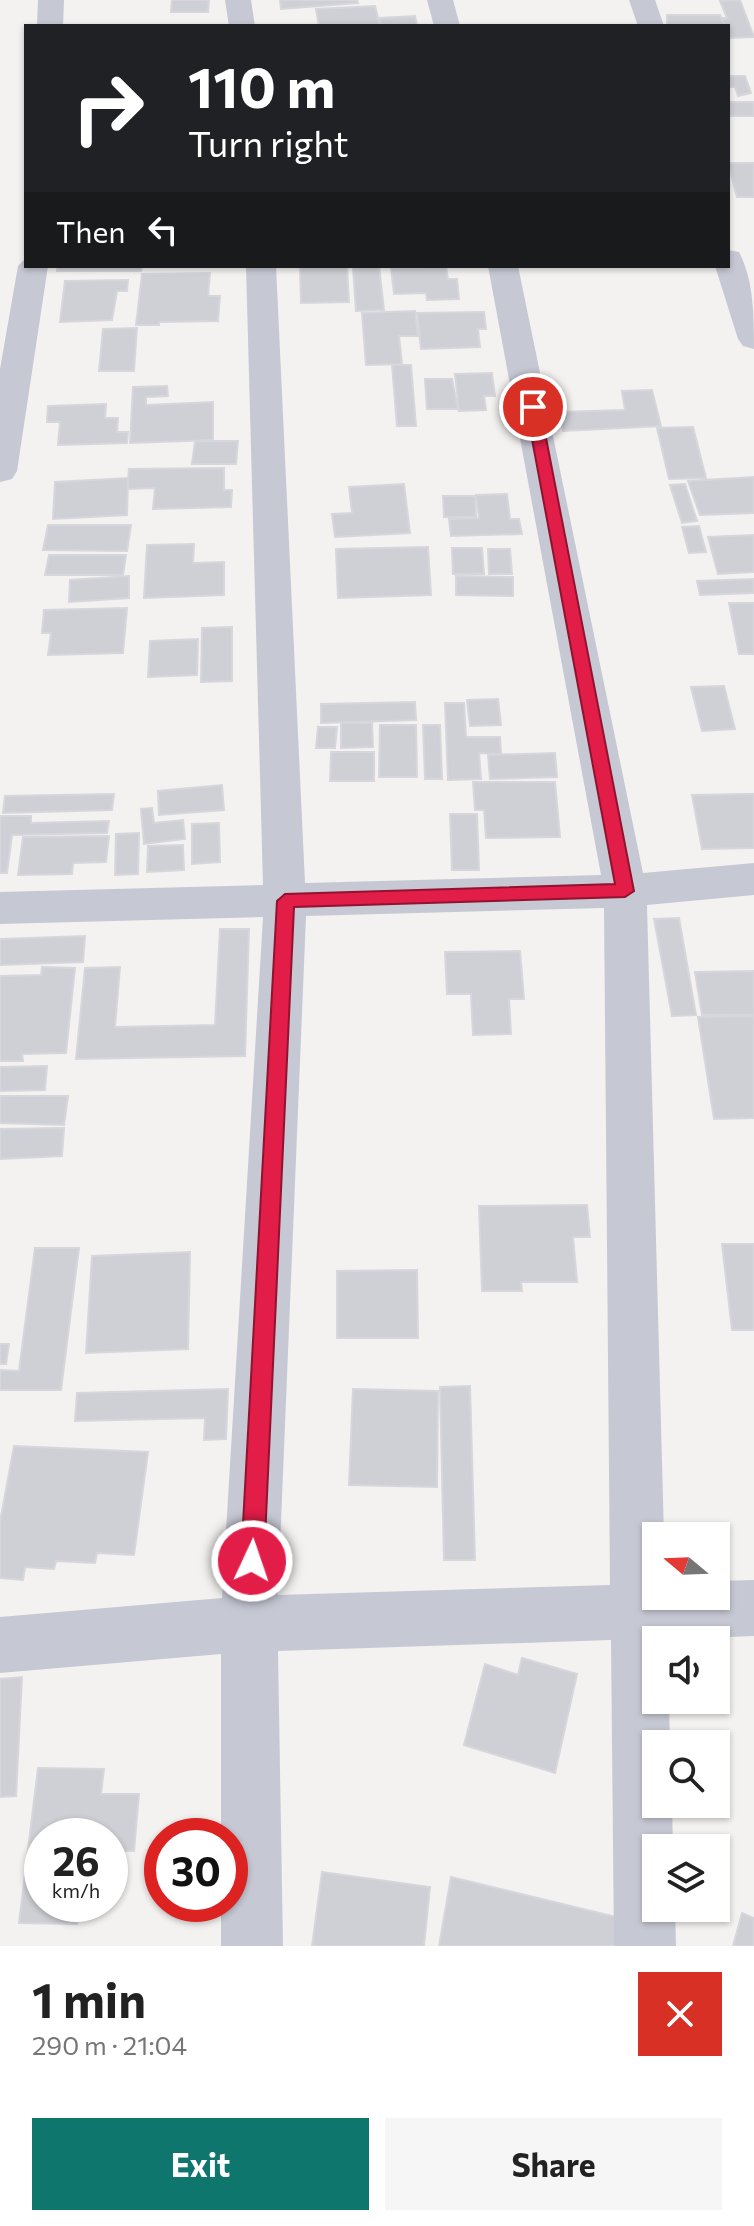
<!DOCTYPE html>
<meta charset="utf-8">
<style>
body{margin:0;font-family:Commissioner,sans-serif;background:#f6f6f6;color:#222;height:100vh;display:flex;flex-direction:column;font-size:30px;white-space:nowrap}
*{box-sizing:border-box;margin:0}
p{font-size:26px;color:#767676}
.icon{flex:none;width:44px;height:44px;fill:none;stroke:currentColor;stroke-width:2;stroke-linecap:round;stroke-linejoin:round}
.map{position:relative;height:1946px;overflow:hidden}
.details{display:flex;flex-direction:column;background:#fff;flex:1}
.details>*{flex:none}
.top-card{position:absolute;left:24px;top:24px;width:706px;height:244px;border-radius:0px;box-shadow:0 2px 6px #0004;background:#202124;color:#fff;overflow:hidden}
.needle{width:52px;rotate:289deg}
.controls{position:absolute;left:642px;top:1522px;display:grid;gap:16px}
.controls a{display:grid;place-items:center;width:88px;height:88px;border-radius:0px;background:#fff;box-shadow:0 2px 6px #0004;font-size:40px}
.speed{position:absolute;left:24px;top:1818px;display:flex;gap:16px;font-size:40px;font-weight:700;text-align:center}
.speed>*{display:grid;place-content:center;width:104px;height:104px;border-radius:50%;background:#fff;box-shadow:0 2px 6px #0004;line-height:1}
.speed small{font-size:20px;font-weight:400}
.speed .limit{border:12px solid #d22;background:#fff;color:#111}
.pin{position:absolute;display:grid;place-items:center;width:68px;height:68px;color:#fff;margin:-34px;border:4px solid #fff;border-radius:50%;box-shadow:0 2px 8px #0007}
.me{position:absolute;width:88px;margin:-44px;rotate:3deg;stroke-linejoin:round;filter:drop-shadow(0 0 6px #0008)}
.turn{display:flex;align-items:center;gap:28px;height:168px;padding:0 32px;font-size:36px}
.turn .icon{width:104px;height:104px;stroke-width:2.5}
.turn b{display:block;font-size:56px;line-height:68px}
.then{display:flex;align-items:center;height:76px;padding:0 32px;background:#0003;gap:16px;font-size:30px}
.round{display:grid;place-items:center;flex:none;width:84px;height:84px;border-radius:0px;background:#f6f6f6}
.overview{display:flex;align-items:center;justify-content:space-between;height:136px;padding:0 32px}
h1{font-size:48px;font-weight:700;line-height:60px}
.action{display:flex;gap:16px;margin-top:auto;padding:16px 32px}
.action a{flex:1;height:92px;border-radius:0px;background:#0f766e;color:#fff;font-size:32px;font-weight:700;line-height:92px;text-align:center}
.action a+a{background:#f6f6f6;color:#222}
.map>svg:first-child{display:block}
.building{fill:#cfd0d5;stroke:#d6d6dc;stroke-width:2}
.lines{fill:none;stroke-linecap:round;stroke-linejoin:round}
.minor{fill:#c6c8d4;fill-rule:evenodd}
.route{fill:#e11d48;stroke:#92132f;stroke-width:2}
</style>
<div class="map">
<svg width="754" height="1946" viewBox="0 0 754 1946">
<rect width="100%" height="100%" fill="#f3f2f1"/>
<g class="building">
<path d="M172 0H209L208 12H171Z"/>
<path d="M280 0H357L358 3 281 9Z"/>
<path d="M740 0 754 37 729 38 728 26H725L722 18H727L720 1Z"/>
<path d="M375 6 380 26H319L316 9Z"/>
<path d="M667 15H720L725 26H667Z"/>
<path d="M415 16 417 26H381L379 18Z"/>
<path d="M728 76H745L751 93 738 96 735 87H728Z"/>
<rect x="728" y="102" width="26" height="14"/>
<path d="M728 163H754V197H737Z"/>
<path d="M57 266H142L141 271H57Z"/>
<path d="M347 266 349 302 301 303 300 267Z"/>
<path d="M359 266H379L384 310 356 311 353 268Z"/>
<path d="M446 267 448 279H457L459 299 427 300 426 293 394 294 391 268Z"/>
<path d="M210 273 208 296H220L218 321 159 322V325H136L142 274Z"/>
<path d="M128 280 127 291H117L112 320 60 322 65 281Z"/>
<path d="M415 311 418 336H399L402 364 366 365 362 313Z"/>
<path d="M484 312 486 329H478L480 347 421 349 417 313Z"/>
<path d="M137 328 134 371H99L103 329Z"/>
<path d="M392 365H411L416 426H397Z"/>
<path d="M492 373 495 396H484L486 410 459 411 455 374Z"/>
<path d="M425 379H452L458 409H427Z"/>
<path d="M167 386 168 396 146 397V405L213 402V440L130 443 133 387Z"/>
<path d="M652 390 661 426 563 431 559 412 625 410 622 391Z"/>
<path d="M106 404 105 418H118L117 432H128L127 443 58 445 60 422H47L48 406Z"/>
<path d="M693 427 706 478 669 479 657 428Z"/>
<path d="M195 441H238L236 464H192Z"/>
<path d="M224 468V490H232L231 507 153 509 155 488 127 489 129 469Z"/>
<path d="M754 477V513L700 515 688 481Z"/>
<path d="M128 478 127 515 53 519 55 482Z"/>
<path d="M404 484 410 533 335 537 332 514 352 513 349 487Z"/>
<path d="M685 484 697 521 682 523 670 485Z"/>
<path d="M507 494 510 519H519L522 534 451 536 449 519 479 518 476 495Z"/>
<path d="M443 496H475L476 517H444Z"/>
<path d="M48 525H131L127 551 43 550Z"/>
<path d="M699 526 706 552 689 553 682 527Z"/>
<path d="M754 535V572L718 574 708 537Z"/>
<path d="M194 544 193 563 224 562V595L144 598 147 545Z"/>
<path d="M428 547 431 595 338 598 336 549Z"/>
<path d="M452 548H482L484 574H453Z"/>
<path d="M488 549H510L512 574H489Z"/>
<path d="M49 555H126L123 575H45Z"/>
<path d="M129 576V598L69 602 70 580Z"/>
<path d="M456 576 513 577V596L456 595Z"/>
<path d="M754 579V593L700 595 697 581Z"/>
<path d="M729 603H754V654H739Z"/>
<path d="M127 608 123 653 48 655 51 633H42L44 610Z"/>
<path d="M232 627V681L201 682 202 628Z"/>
<path d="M198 639 197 675 148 677 150 641Z"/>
<path d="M724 686 735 729 702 731 691 687Z"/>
<path d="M498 699 501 725 470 726 467 700Z"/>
<path d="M415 702 416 720 321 723V704Z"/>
<path d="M445 703H464L466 737H500L501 754 479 753 481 779 448 780Z"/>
<path d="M341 723H372L373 747 341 748Z"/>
<path d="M380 725H416L417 777H379Z"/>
<path d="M423 725H440L442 779H425Z"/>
<path d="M318 727H337L335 748H316Z"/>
<path d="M331 752H374V781H330Z"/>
<path d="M555 753 557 777 490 779 488 755Z"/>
<path d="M473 782H555L560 837 486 838 484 810H475Z"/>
<path d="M222 785 224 810 159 815 158 791Z"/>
<path d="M114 794 112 810 3 813 5 796Z"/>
<path d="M746 794H754V848L702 849 692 795Z"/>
<path d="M152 808 154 823 183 820 185 839 144 844 141 809Z"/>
<path d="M450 814H477L479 870H452Z"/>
<path d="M0 816H31V823L109 821 107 833 12 835 7 873H0Z"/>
<path d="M219 823 220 862 192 864V824Z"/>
<path d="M139 833 138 874 115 875 116 834Z"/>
<path d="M109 836 106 862 73 863 72 874 18 875 23 837Z"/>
<path d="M183 845 184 870 147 872 148 846Z"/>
<path d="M679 918 696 1015 672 1016 654 919Z"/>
<path d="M220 929H249L245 1056 76 1059 85 968 120 967 115 1027 215 1025Z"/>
<path d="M85 936 83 962 0 965V939Z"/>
<path d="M520 951 524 999H509L511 1034 473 1035 471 994H447L445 952Z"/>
<path d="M42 967 75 968 66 1053 22 1054 23 1061H0V976L41 975Z"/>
<path d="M754 971V1015H702L695 972Z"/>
<path d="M754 1016V1118L714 1119 698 1017Z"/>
<path d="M47 1066 45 1090 0 1091V1067Z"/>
<path d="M0 1096H68L64 1125 0 1123Z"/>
<path d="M64 1128 62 1156 0 1159V1129Z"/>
<path d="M587 1205 590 1237H573L577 1282H521L522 1291H482L479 1206Z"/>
<path d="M722 1244H754V1330H732Z"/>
<path d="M35 1248H79L61 1390H0V1370L19 1371Z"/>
<path d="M190 1252 188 1349 86 1353 92 1256Z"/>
<path d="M417 1270 418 1338H337V1271Z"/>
<path d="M0 1344H9L6 1364H0Z"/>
<path d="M470 1386 475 1560H444L440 1387Z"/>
<path d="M228 1389 226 1439 204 1440 205 1418 75 1421 77 1393Z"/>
<path d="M353 1389 438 1391 437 1487 349 1485Z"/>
<path d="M14 1446 148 1452 134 1555 97 1553 95 1563 56 1561 54 1569 25 1567 23 1580 0 1578V1522Z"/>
<path d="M522 1658 577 1674 555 1773 464 1745 485 1664 518 1675Z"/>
<path d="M22 1677 16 1796 0 1797V1679Z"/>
<path d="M38 1768 104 1769 101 1794H139L134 1851H110V1836H42V1904H79L77 1924 19 1923Z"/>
<path d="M322 1872 430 1887 424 1946H312Z"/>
<path d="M451 1877 637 1922 633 1946H439Z"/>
<path d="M742 1913 754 1918V1946H733Z"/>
</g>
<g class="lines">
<g class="minor">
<path d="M38 0H64L63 26H37Z"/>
<path d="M225 0H251L255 26H229Z"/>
<path d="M427 0H453L460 26H434Z"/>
<path d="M629 0H655L664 26H638Z"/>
<path d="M728 250 739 252C754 281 754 316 754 349L743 346 738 339 715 266H728Z"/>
<path d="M26 258V266H48L17 471 12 479 0 482V369L18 266Z"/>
<path d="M246 266H276L305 883 601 875 488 266H518L643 873 754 863V895L647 905 664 1536H656V1596H716V1581L754 1580V1636L656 1640V1700H669L670 1744H656V1804H672L673 1848H656V1908H675L676 1946H614L611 1640 278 1651 283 1946H221V1904H230V1836H221V1654L0 1673V1617L222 1598 263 917 0 924V892L263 885ZM604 908 610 1585 278 1595 306 916Z"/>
</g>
</g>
<path class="route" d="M533 403 540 407 634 891 625 897 294 907 264 1561 260 1569 252 1573 244 1569 241 1561 277 901 285 894 615 884 526 407Z"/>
</svg>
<div class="controls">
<a><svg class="needle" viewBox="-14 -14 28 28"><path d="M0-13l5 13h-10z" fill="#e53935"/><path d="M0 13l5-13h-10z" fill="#767676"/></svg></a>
<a><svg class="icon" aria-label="sound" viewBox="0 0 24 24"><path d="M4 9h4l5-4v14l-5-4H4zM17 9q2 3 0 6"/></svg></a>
<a><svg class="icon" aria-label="search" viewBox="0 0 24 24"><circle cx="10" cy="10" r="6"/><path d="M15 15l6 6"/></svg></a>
<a><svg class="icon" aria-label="layers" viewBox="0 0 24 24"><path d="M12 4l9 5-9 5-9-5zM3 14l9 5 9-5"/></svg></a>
</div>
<div class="speed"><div>26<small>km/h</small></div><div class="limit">30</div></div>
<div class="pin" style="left:533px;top:407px;background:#d93025"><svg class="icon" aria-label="arrive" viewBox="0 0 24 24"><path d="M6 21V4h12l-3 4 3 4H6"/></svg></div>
<svg class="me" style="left:252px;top:1561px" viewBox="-20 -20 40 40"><circle r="17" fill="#e11d48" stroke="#fff" stroke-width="3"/><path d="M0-11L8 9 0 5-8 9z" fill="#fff"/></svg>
<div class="top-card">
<div class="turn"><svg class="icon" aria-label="right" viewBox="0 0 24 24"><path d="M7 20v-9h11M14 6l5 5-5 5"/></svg><div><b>110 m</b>Turn right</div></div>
<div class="then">Then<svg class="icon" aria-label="left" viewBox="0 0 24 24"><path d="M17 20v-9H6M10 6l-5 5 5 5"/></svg></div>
</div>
</div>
<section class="details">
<div class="overview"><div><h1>1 min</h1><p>290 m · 21:04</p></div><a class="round" style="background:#d93025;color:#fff"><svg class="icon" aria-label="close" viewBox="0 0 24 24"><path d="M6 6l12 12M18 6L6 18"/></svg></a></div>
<div class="action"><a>Exit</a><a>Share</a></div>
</section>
